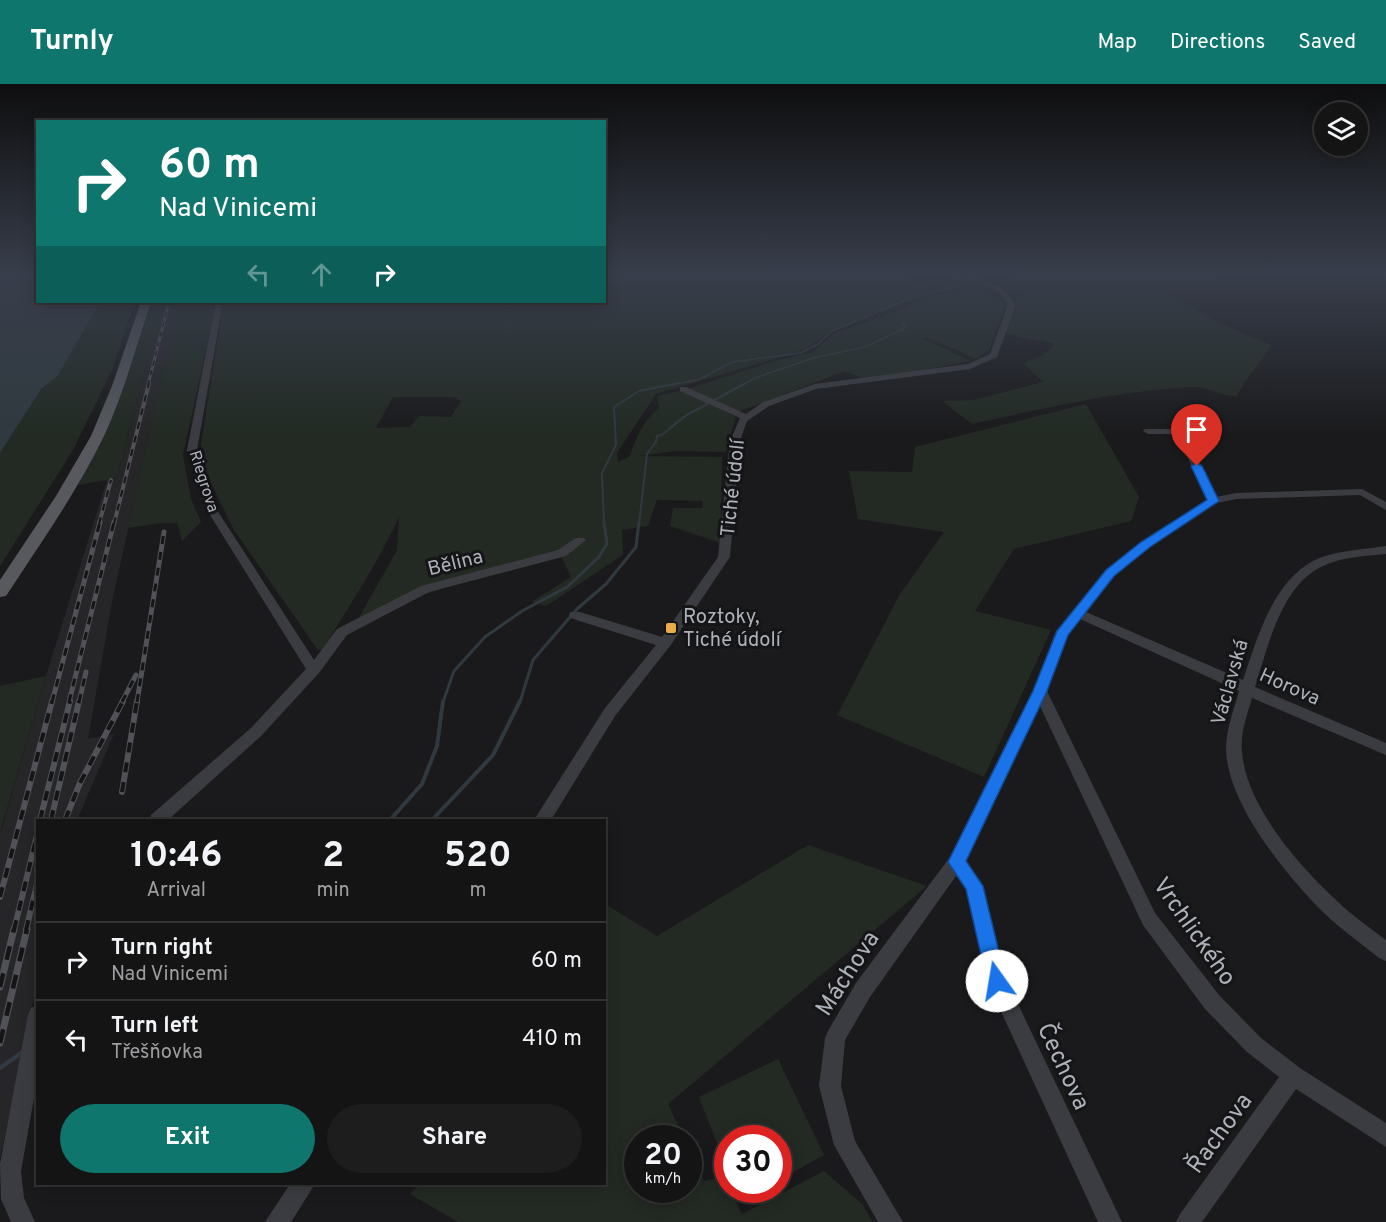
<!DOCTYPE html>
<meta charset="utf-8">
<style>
body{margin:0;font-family:Overpass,sans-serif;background:#1d1d1e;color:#f1f3f6;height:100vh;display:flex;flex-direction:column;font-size:22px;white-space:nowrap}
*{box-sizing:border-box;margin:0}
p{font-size:20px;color:#9d9ea0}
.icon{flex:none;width:33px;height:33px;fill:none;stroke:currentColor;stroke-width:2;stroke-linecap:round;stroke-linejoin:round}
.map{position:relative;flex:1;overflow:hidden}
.sheet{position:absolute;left:36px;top:735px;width:570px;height:366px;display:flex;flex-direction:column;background:#141415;border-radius:0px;box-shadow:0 3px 15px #0003,0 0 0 2px #333334}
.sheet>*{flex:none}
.hud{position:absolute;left:36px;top:36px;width:570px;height:183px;border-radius:0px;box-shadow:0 3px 15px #0003,0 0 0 2px #333334;background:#0f766e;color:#fff;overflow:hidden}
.buttons{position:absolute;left:1314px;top:18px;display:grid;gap:12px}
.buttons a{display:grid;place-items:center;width:54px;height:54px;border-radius:50%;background:#141415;box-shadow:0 3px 15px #0003,0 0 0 2px #333334;font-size:30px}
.speed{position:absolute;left:624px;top:1041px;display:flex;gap:12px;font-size:30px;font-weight:700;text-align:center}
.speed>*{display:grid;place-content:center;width:78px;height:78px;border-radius:50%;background:#141415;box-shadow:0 3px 15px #0003,0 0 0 2px #333334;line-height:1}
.speed small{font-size:15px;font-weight:400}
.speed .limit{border:9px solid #d22;background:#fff;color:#111}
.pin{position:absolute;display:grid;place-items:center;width:51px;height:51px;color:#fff;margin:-62px -26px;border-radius:50% 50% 50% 0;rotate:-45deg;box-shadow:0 0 6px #0007}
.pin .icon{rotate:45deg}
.me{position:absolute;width:66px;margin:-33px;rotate:347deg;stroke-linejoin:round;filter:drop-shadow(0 0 4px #0008)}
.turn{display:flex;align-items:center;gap:21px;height:126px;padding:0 24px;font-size:27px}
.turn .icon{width:78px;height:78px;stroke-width:2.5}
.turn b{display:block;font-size:42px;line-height:51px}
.lanes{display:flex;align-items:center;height:57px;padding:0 24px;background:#0003;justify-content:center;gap:30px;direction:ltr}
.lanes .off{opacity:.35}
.eta{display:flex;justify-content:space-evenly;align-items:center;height:102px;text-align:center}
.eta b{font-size:36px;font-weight:700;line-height:42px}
.action{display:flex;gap:12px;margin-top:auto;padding:12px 24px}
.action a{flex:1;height:69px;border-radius:36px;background:#0f766e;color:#fff;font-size:24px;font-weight:700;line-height:69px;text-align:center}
.action a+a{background:#1d1d1e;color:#f1f3f6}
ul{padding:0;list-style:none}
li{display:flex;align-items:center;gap:18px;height:78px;padding:0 24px;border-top:2px solid #333334}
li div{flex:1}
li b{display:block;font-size:22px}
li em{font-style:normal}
header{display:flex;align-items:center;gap:36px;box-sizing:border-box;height:84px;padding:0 30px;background:#0f766e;color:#fff}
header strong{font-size:28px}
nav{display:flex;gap:33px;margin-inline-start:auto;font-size:21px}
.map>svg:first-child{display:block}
.built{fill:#262629}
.green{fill:#222a23;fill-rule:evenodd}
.water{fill:#30393f}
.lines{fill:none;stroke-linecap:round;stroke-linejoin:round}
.stream-far4{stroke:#30393f;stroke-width:1.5}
.stream-far3{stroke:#30393f;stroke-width:2}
.stream-far2{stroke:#30393f;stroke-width:3}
.stream-far1{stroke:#30393f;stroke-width:4}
.stream{stroke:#30393f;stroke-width:4.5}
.minor{fill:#3b3c41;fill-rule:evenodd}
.major{fill:#57595f;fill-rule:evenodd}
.rail-far4-casing{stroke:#505257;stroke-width:3}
.rail-far3-casing{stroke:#505257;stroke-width:4}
.rail-far2-casing{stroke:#505257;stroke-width:5}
.rail-far1-casing{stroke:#505257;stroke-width:6}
.rail-casing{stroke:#505257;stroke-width:7}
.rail-far4{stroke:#151517;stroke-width:1.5;stroke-dasharray:5;stroke-linecap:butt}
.rail-far3{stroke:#151517;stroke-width:2;stroke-dasharray:7;stroke-linecap:butt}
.rail-far2{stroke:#151517;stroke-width:3;stroke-dasharray:8;stroke-linecap:butt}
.rail-far1{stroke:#151517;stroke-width:4;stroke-dasharray:10;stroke-linecap:butt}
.rail{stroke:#151517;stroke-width:4.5;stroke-dasharray:14;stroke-linecap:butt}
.route{fill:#1a73e8;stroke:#114b97;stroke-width:1.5}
.poi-dot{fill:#e8af46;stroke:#151517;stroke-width:2}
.labels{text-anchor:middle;stroke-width:6;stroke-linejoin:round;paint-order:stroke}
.far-street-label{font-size:16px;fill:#adb1ba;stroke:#151517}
.street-label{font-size:20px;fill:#adb1ba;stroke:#151517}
.poi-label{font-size:20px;fill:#adb1ba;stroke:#151517;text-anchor:start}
.near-street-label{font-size:24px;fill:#adb1ba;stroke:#151517}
</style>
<header>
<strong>Turnly</strong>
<nav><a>Map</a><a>Directions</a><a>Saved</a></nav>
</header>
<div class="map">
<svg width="1386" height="1138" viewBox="0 0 1386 1138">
<rect width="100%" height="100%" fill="#1a1a1c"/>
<path class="built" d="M163 218H178L112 518 88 655 114 650 77 736H38L37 899 0 1075V751L46 592 107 396 117 394Z"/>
<g class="green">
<path d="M605 191H894L943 208 911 214 831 247 804 266 656 310 617 369 618 378 630 372C636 353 643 337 659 324L657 312 683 306 736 333 726 367 724 368 676 367 640 372 722 373 721 459 670 442 673 424H703L702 417 657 416 648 442 622 446 623 471 546 522 531 518 571 493 561 472 547 469 388 523 356 539 397 466 399 433C378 479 349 522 323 565L318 566 234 446 207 391 201 360 224 218H604ZM393 313H454L461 317 451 333 419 332 410 343 376 344Z"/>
<path d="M1005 191H1218L1211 201 1199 195 1164 206C1197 229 1233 246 1271 261 1260 279 1247 293 1237 312 1221 313 1208 302 1193 303 1117 307 1045 324 972 340L942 317 973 316 1043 298 1023 279 1044 271 1055 260 1005 250 1018 220 1015 215 1020 211 1009 200 1017 195Z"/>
<path d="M977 203 1006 220 989 266 976 275 927 253 923 255 971 277 888 292 860 294 845 287 738 328 688 305 774 277 813 268 835 249 901 226 931 211Z"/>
<path d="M100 218H135L112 286 73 366 0 482V369L42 304 57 293Z"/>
<path d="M151 218H163L117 394 78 401C111 340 132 284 151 218Z"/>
<path d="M178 218H216L183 371 191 415 201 438 182 457 177 439H161L128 444Z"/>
<path d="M1086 320 1139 413 1131 437 1014 465 975 527 1051 546 984 693 837 631 900 510 944 448 858 435 849 387 912 388 915 363Z"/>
<path d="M46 592 2 742 0 751V602Z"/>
<path d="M808 761 927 802 668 1020 684 1054H638V1106H688L689 1063 704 1097 724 1093 728 1106H730L742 1130 824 1087 862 1120 873 1138H458L410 1110 420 1100H604L605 820 657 852Z"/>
<path d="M778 975 824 1071 779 1096 778 1054H728L727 1085 699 1013Z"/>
</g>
<path class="water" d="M0 191H37L38 218H100L57 293 42 304 0 369Z"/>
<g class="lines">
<g class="stream-far4">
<path d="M672 301 700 295 732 278 801 269 818 260 832 247 906 216 965 200 962 196 945 191"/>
<path d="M743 301 755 294 813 274 865 263 903 245 905 243 902 239"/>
</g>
<g class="stream-far3">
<path d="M604 440 602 389 616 361 614 323 639 307 679 299"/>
<path d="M639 440 647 370 656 358 657 352 663 350 685 332 746 299"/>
</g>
<g class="stream-far2">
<path d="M443 618 454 587 485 553 522 527 567 503 598 474 607 460 604 438"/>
<path d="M520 618 533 576 577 525 606 500 636 463 639 438"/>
</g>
<g class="stream-far1">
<path d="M390 736 422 700 437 662 443 617"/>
<path d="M432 736 493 671 520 617"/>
</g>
<path class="stream" d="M0 984 24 967"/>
<g class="minor">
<path d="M970 193 1000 203 1015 218V224L997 273 970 285 816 305 769 322 747 337 740 357 730 473 670 562 615 632 551 736H534L605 624 656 561 570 534 569 531 570 528H580L662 553 718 473 730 357 740 334 680 307V303H686L746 330 763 318 815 300 968 280 990 270 1007 224V218L996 205 970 195Z"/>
<path d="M216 218H223L197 366 215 423 314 576 337 545 421 502 558 466 576 454H584L586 456 566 472 429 508 347 551 319 589 261 652 168 736H149L151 731 251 644 306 585 205 423 187 366Z"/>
<path d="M1145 345H1206L1208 347 1203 350H1186L1216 413 1236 409 1362 405 1386 418V426L1360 411 1236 415 1217 419 1150 463 1114 492 1086 528 1243 596C1257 555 1272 499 1313 477 1335 466 1362 466 1386 462V470C1365 472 1342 473 1323 482 1281 501 1268 563 1255 603L1386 659V671L1252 614C1247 632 1240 649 1242 668 1246 721 1298 781 1336 816 1351 831 1369 843 1386 856V877L1379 874C1361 859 1340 845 1323 828 1285 790 1227 719 1226 665 1226 645 1234 626 1239 607L1080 535 1067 551 1047 607 1155 829 1219 911 1261 954 1300 984 1386 1039V1063L1296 1005 1202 1138H1176L1180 1130 1279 993 1247 968 1205 925 1143 841 1040 622 965 777 983 802 1006 895 1122 1138H1098L987 897 966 805 956 792 870 913 845 956 841 1002 855 1057 903 1138H878L834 1061 819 1002 825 954 828 947 856 899 950 773 1033 607 1056 547 1106 486 1142 459 1207 416 1177 350H1148L1143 347Z"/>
<path d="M38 921V992L21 1087 24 1114 35 1138H11L1 1115 0 1080 28 931 31 924Z"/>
<path d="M290 1100H315L291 1138H265Z"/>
</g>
<path class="major" d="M141 218H151C136 263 124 309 104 352 77 408 40 460 6 512L0 513V496L56 412 91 352 112 302Z"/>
<g class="rail-far4-casing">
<path id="rail-far4" d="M148 301 169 218"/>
</g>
<g class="rail-far3-casing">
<g id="rail-far3">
<path d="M99 440 111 396"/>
<path d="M114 440 149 299"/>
</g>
</g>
<g class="rail-far2-casing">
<g id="rail-far2">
<path d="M52 618 100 438"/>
<path d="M69 618 114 438"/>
<path d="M79 618 86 588"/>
<path d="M122 618 136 591"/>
<path d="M137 618 164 448"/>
</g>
</g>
<g class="rail-far1-casing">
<g id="rail-far1">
<path d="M122 708 137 617"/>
<path d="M40 736 70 617"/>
<path d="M51 736 79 617"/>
<path d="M65 736 80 699 123 617"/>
<path d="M0 813 52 617"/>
<path d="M14 846 38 747"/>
<path d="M26 846 38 796"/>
</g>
</g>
<g class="rail-casing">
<g id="rail">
<path d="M0 903 14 845"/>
<path d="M0 959 27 845"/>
</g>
</g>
<use href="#rail-far4" class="rail-far4"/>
<use href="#rail-far3" class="rail-far3"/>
<use href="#rail-far2" class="rail-far2"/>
<use href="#rail-far1" class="rail-far1"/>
<use href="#rail" class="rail"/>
</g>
<linearGradient id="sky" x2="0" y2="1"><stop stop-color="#0e0e0f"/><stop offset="0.54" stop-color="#383e4b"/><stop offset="1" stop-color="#383e4b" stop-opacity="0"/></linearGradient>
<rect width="1386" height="351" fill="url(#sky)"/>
<path class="route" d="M1197 379 1202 382 1219 417 1150 463 1114 492 1068 551 1047 607 966 777 983 802 1006 897 1003 904 997 907 990 904 987 897 966 805 948 778 1033 607 1057 547 1106 486 1141 458 1207 416 1191 382Z"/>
<rect class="poi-dot" x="665" y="538" width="12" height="12" rx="3"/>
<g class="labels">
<g class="far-street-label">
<text transform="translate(205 397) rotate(72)" y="6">Riegrova</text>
</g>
<g class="street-label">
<text transform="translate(732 404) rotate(-84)" y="7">Tiché údolí</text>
<text transform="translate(455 478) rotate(-14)" y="7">Bělina</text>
<text transform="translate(1229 598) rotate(-74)" y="7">Václavská</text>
<text transform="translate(1290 602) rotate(24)" y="7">Horova</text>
</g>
<g class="poi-label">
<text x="683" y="539">Roztoky,<tspan x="683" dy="23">Tiché údolí</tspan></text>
</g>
<g class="near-street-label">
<text transform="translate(1195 847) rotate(55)" y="8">Vrchlického</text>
<text transform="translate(847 889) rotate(-57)" y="8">Máchova</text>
<text transform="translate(1064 982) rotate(65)" y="8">Čechova</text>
<text transform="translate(1219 1049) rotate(-54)" y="8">Řachova</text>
</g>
</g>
</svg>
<div class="buttons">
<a><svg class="icon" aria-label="layers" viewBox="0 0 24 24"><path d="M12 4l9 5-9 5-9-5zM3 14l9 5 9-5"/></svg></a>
</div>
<div class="speed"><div>20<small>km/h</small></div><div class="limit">30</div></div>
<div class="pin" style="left:1197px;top:382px;background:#d93025"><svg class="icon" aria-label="arrive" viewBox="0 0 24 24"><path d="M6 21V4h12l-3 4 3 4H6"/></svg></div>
<svg class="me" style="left:997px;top:897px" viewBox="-20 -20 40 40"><circle r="19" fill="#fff"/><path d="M0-13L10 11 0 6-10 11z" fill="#1a73e8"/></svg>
<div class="hud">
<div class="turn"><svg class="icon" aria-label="right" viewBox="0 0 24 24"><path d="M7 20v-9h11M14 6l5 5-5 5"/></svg><div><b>60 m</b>Nad Vinicemi</div></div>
<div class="lanes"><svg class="icon off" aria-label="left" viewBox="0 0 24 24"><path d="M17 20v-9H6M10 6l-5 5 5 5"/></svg><svg class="icon off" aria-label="ahead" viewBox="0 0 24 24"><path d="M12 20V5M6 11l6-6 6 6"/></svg><svg class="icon" aria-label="right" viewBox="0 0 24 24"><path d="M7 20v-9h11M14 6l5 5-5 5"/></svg></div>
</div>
<section class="sheet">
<div class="eta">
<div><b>10:46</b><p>Arrival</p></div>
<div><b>2</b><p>min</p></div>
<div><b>520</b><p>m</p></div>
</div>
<ul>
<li><svg class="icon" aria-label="right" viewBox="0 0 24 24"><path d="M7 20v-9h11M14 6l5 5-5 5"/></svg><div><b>Turn right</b><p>Nad Vinicemi</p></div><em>60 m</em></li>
<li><svg class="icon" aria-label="left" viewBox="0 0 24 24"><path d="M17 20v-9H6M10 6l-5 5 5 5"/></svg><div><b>Turn left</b><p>Třešňovka</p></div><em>410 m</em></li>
</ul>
<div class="action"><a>Exit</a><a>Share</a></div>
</section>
</div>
